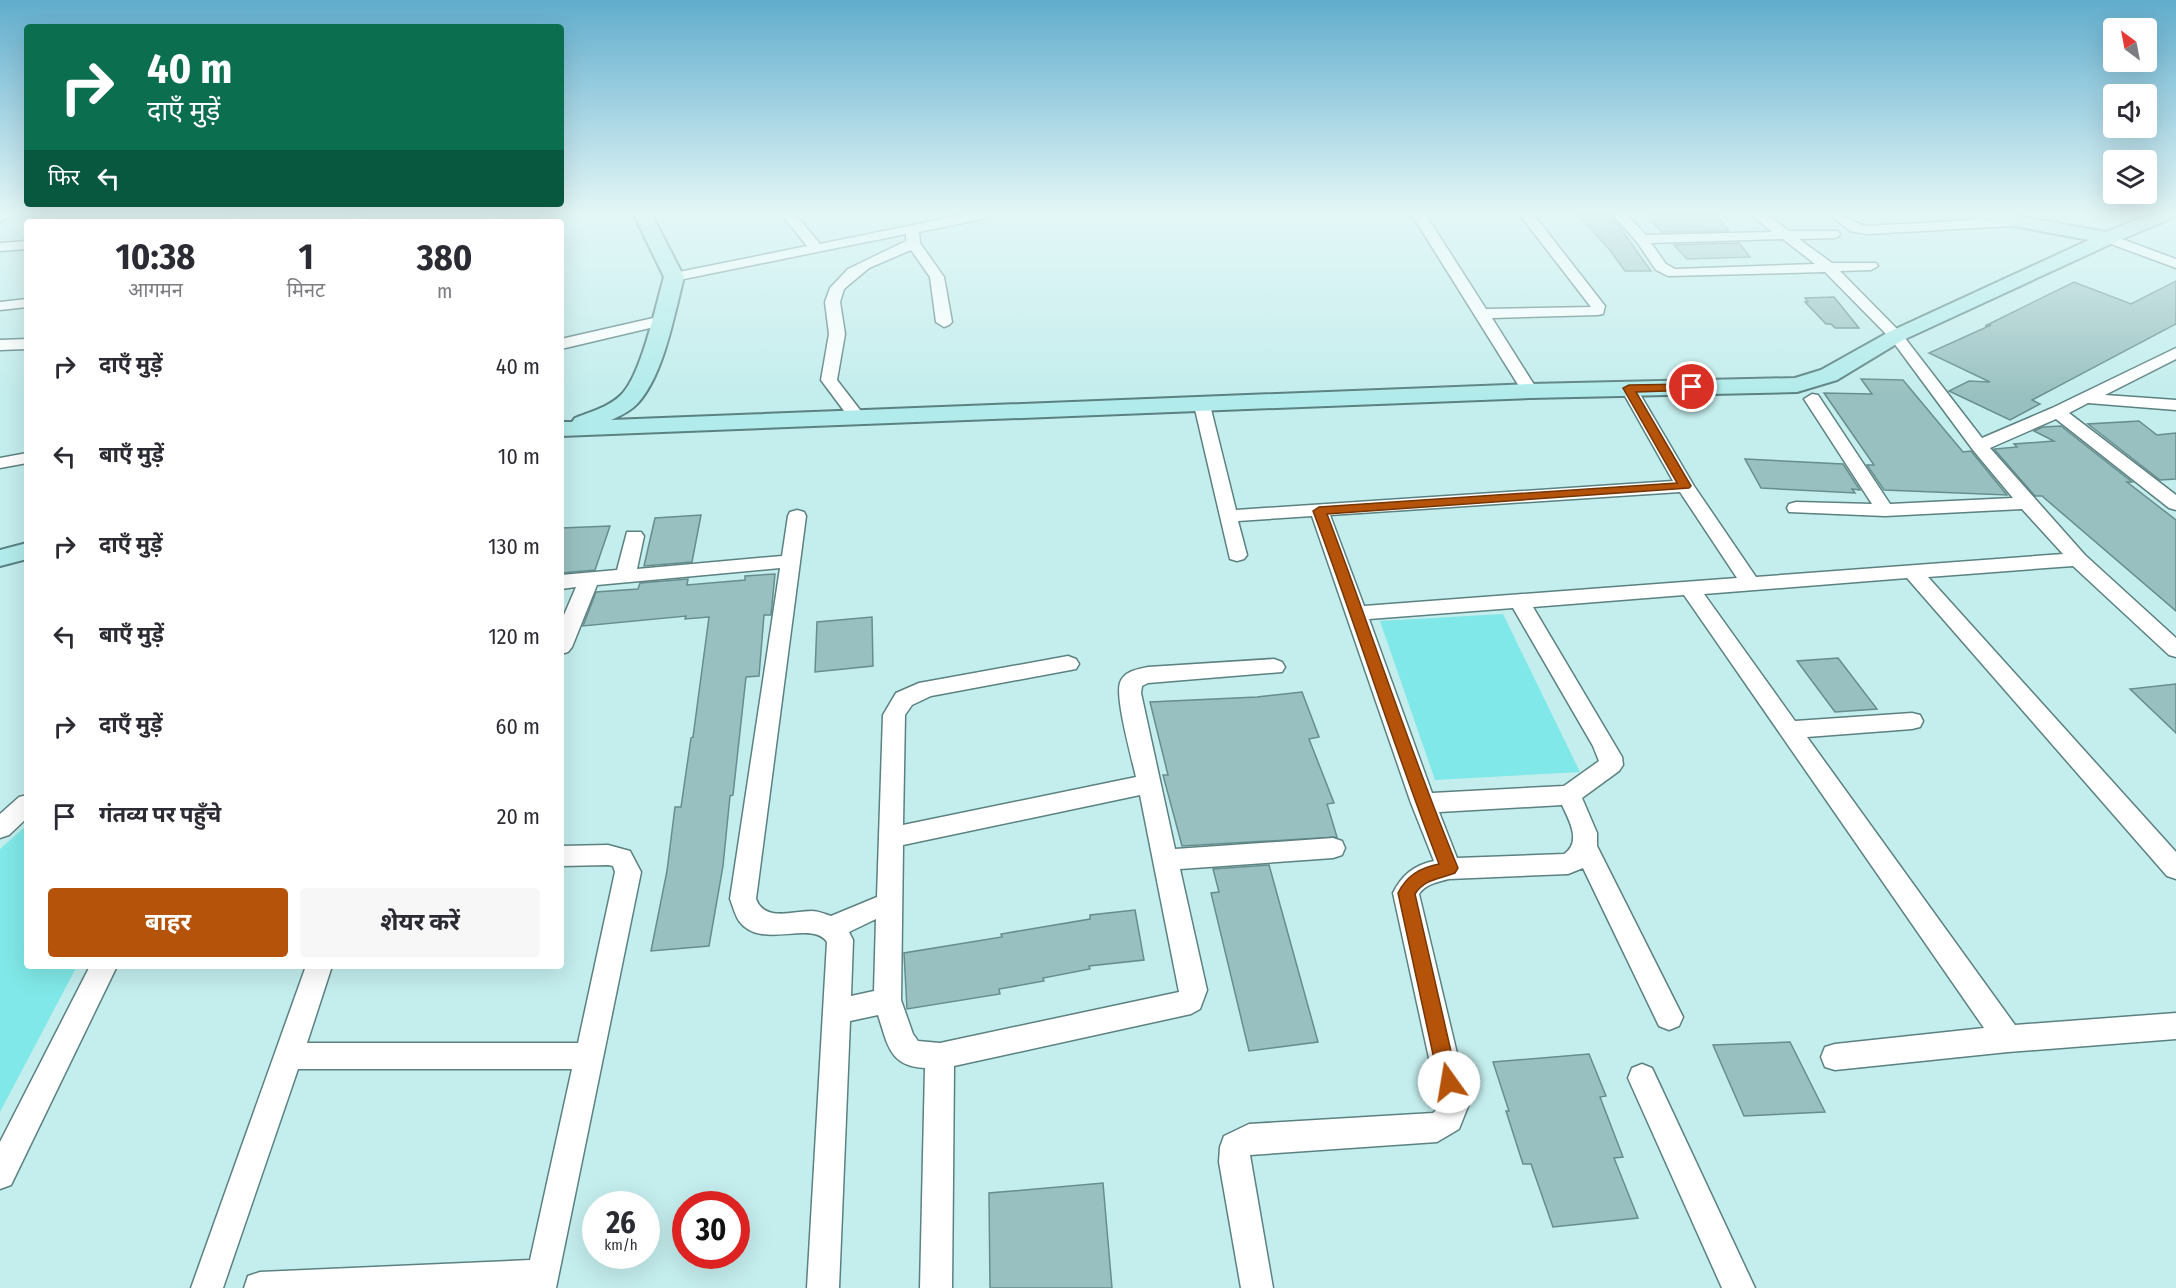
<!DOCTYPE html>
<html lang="hi">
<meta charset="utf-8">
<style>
body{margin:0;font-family:"Fira Sans Condensed","Noto Sans Devanagari",sans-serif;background:#f7f7f7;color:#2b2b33;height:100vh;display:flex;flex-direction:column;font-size:22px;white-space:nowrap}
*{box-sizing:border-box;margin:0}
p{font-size:20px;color:#7c7c81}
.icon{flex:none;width:33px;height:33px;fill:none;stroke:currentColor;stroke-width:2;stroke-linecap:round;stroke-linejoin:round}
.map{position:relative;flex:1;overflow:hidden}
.drawer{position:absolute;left:24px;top:219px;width:540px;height:750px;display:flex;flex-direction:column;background:#fff;border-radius:6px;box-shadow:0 6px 24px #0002}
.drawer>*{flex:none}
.hud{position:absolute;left:24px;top:24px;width:540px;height:183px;border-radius:6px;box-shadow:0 6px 24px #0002;background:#0b6e4f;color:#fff;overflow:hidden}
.needle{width:39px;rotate:328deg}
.tools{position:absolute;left:2103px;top:18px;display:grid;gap:12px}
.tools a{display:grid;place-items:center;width:54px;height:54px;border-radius:6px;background:#fff;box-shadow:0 6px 24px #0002;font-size:30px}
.speed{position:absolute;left:582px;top:1191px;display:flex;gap:12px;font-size:30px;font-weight:700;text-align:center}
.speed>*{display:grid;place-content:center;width:78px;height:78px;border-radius:50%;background:#fff;box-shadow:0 6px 24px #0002;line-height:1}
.speed small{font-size:15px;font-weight:400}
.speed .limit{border:9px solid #d22;background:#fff;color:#111}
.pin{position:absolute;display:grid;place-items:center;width:51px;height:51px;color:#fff;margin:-26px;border:3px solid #fff;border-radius:50%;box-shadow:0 2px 6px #0007}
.me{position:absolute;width:66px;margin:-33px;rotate:347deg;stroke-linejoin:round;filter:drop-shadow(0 0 4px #0008)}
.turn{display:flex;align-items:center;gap:21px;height:126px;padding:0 24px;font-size:27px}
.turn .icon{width:78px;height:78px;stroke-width:2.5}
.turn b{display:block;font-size:42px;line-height:51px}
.then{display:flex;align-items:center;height:57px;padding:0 24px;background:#0003;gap:12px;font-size:22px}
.eta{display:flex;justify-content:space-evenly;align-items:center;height:102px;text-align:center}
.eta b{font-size:36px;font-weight:700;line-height:42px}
.cta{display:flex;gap:12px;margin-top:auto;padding:12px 24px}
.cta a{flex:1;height:69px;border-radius:6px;background:#b45309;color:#fff;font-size:24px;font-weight:700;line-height:69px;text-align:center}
.cta a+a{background:#f7f7f7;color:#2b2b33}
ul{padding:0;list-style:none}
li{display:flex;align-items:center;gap:18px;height:90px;padding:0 24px}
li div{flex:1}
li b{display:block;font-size:22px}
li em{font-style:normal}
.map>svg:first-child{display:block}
.green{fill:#80e8e8}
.building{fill:#99c0c0;stroke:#678d8d;stroke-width:1.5}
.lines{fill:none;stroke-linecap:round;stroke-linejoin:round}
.street-casing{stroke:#5b8180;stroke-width:3}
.secondary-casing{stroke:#5b8180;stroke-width:4}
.street{fill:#fff;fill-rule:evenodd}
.secondary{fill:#b2ebeb;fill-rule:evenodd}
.route{fill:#b45309;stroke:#753606;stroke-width:1.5}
</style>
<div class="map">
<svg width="2176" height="1288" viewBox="0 0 2176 1288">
<rect width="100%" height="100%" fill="#c4eded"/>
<g class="green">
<path d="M1503 614 1580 772 1435 780 1380 621Z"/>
<path d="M27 825V966H77L0 1112V849Z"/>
</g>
<g class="building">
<path d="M1578 215H1611L1651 271H1625L1609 249Z"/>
<path d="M1646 215H1717L1729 231 1662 232Z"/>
<path d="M1739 243 1750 257 1687 259 1674 245Z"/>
<path d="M2176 281V324L2032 400 2040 404 2010 420 1949 391 1969 381 1990 382 1929 353 1991 325 1985 326 2074 282 2131 304Z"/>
<path d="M1834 297 1859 328H1835L1831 324H1826L1805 302H1808L1805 298Z"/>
<path d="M1861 379 1903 380 1963 452 1971 451 2007 495 1884 490 1867 465H1874L1824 393 1872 394Z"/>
<path d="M2139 421 2157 435 2176 433V479L2160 480 2088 424Z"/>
<path d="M2061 426 2132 482H2127L2176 520V611L2042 496H2035L1994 449 2017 447 2014 444 2054 441 2034 431 2043 427Z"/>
<path d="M1745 459 1843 464 1860 490 1852 489 1855 493 1761 488Z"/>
<path d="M701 515 692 562 644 566 655 518Z"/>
<path d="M610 526 595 570 561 573V528Z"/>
<path d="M775 574 771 615H764L759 676 746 677 733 795 730 796 723 866 709 946 651 951 667 871 675 807H681L691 738 693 737 709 617 685 619 686 616 583 626 596 592 638 589 640 583 688 579 687 585 745 580V576Z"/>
<path d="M872 617 873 666 815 672 817 622Z"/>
<path d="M1838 658 1877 709 1835 712 1797 661Z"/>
<path d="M2176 684V733L2130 689Z"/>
<path d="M1302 692 1319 737 1309 739 1334 803 1327 804 1337 837 1182 846 1163 775H1168L1150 702 1257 697Z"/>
<path d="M1269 865 1318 1042 1249 1051 1211 893 1219 892 1213 869Z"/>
<path d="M1135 910 1144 960 1089 966 1090 969 1043 978 1044 981 999 989 1000 994 907 1009 904 953 1002 937 1001 934 1090 919V915Z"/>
<path d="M1790 1042 1825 1112 1744 1116 1713 1045Z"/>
<path d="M1589 1054 1606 1096 1600 1097 1623 1157 1614 1158 1638 1218 1553 1227 1531 1164H1523L1506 1111H1509L1493 1062Z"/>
<path d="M1103 1183 1112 1288H990L989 1193Z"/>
</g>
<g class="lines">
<g class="street-casing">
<g id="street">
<path d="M0 215H12L0 222Z"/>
<rect x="227" y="215" width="14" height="7"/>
<rect x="346" y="215" width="14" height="7"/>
<path d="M484 215H498L500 222H486Z"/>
<path d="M782 215H796L820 244 962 215H989L982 219 919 232 920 243 944 277 952 322 949 325 944 327 936 322 930 277 911 250 869 268 844 289 840 302 845 334 837 380 867 419 865 423H853L821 380 829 334 825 302 830 288 848 269 906 241V234L674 281 667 277 674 273 807 246Z"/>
<path d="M1412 215H1426L1486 309 1591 307 1520 215H1534L1605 306 1603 314 1598 315 1492 318 1538 391 1536 394H1524L1522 391Z"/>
<path d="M1613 215H1627L1646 235 1772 232 1752 215H1767L1789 231H1838L1840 234 1838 237 1833 238 1799 239 1832 263H1876L1878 266 1871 270 1840 271 1901 333 1982 438 2052 408 2176 348V359L2105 395 2176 400V410L2088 403 2069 413 2176 495V510L2169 508 2056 419 1990 448 2085 555 2176 638V657L2169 655 2073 566 1928 577 2176 852V879L2167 876 1907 578 1704 594 1795 721 1912 713 1920 715 1923 721 1920 727 1912 729 1807 737 2015 1025 2176 1013V1039L2008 1052 1835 1070 1825 1067 1821 1057 1825 1047 1835 1044 1984 1028 1684 595 1533 607 1622 757 1623 765 1619 771 1582 798 1597 833V846L1683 1017 1679 1026 1669 1030 1659 1026 1583 868 1568 874 1449 879C1437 882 1426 884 1419 894L1469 1104 1459 1129 1437 1142 1250 1155 1273 1288H1241L1219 1162 1220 1147 1224 1136 1249 1124 1433 1113 1437 1109 1439 1104 1393 893C1402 875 1414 865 1434 861L1411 803 1312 516 1238 521 1247 555 1244 559 1237 561 1230 559 1194 405 1196 401H1208L1210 405 1236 510 1673 481 1621 389 1629 384 1637 389 1694 486 1756 577 2063 554 2022 509 1885 516 1789 512 1787 508 1789 504 1796 502 1872 504 1804 399 1812 394 1818 395 1890 504 2013 498 1973 450 1891 339 1825 272 1668 276 1656 270 1637 242ZM1783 239 1815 264 1675 269 1666 264 1651 243ZM1680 492 1737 578 1364 606 1330 515ZM1513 608 1593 746 1599 761 1564 786 1432 793 1369 619ZM1562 805C1569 820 1582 842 1564 854L1457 858 1439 812Z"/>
<path d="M1830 215C1851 215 1850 223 1867 226L2011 218 2018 222 2011 226 1867 234 1850 231Z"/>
<path d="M2108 234 2176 259V268L2103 241 2101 238Z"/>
<path d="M27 241V249L0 251V243Z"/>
<path d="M27 299V307L0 310V302Z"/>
<path d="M662 316 667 318 670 321 667 324 561 349V339Z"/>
<path d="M27 339V349L0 350V340Z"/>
<path d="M27 453V463L0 468V458Z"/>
<path d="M797 510 804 512 806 516 756 899C765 922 792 911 812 911 818 911 825 914 831 916L877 897 883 715 896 693 919 683 1068 656 1076 659 1079 664 1076 669 931 696 912 705 905 715 903 825 1136 777C1132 759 1115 698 1120 683 1124 671 1138 669 1148 667L1274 659 1282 662 1285 667 1282 672 1148 683 1142 686 1141 693 1175 849 1333 838 1342 841 1345 848 1342 855 1333 858 1180 869 1207 990 1200 1009 1191 1014 954 1066 952 1288H920L925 1068C889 1066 888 1045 878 1015L850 1021 839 1288H807L827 942C812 919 761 951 739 921 735 915 733 906 730 899L780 568 597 585 572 647 568 652 561 654V622L576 587 561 589V575L617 570 627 532H641L644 536 637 569 782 556 788 516 790 512ZM1140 795 1179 992 940 1043 918 1041 913 1034 901 1000 903 845ZM876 919 874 991 851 996 853 940 849 932Z"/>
<path d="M27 795V818L9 835 0 838V814L19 797Z"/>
<path d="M608 845 630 851 641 872 556 1288H244L248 1276 260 1272 530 1260 572 1069H298L223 1288H191L306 966H332L307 1043H578L615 872 613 866 608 865 561 866V846Z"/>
<path d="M90 966H117L11 1185 0 1189V1142Z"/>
<path d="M1642 1064 1652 1068 1755 1288H1722L1628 1078 1632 1068Z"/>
</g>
</g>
<g class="secondary-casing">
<g id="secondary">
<path d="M634 215H652L684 277C674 315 664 374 638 403 631 411 620 416 611 420L1530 384 1795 378 1821 370 1889 332 2089 240 1981 220 1975 219 1972 215H2011L2106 232 2148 215H2173L2170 219 2115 242 1903 340 1837 380 1797 392 1530 398 561 436V422H572L575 418C590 412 609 407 621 395 641 376 656 305 664 277Z"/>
<path d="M27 543V559L0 566V550Z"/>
</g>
</g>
<use href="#street" class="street"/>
<use href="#secondary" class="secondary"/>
</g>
<linearGradient id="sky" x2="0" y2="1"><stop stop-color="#61adcd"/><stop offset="0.54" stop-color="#e4f7f7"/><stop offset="1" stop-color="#e4f7f7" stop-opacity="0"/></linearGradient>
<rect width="2176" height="395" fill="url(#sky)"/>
<path class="route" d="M1692 384 1696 385V390L1636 392 1691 486 1689 488 1327 514C1372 632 1410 752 1458 868L1455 873C1440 879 1424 879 1415 894L1458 1082 1455 1088 1449 1091 1442 1088 1439 1082 1398 893C1407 875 1420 868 1439 864 1394 748 1357 628 1313 511L1319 507 1677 483 1623 388 1629 385Z"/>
</svg>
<div class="tools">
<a><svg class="needle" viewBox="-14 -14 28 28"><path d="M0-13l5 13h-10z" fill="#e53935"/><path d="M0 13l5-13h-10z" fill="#7c7c81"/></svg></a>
<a><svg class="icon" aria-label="sound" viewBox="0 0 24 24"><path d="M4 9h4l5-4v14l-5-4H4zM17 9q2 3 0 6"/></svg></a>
<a><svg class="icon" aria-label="layers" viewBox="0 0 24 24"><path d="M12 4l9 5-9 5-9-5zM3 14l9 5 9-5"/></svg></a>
</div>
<div class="speed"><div>26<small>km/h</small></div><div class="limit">30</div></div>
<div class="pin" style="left:1692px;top:387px;background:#d93025"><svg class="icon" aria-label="arrive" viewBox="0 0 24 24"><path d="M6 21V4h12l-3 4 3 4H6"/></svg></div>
<svg class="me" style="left:1449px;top:1082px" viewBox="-20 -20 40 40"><circle r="19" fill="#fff"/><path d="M0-13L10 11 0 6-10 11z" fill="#b45309"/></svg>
<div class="hud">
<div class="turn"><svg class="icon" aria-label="right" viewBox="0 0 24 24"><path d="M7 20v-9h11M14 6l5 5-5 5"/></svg><div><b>40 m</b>दाएँ मुड़ें</div></div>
<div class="then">फिर<svg class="icon" aria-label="left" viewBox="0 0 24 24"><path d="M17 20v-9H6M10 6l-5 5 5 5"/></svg></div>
</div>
<section class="drawer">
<div class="eta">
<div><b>10:38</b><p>आगमन</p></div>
<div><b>1</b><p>मिनट</p></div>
<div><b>380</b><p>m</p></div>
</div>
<ul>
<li><svg class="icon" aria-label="right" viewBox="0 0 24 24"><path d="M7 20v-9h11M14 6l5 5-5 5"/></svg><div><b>दाएँ मुड़ें</b></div><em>40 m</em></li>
<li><svg class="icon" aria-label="left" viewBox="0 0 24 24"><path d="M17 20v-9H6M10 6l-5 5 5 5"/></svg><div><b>बाएँ मुड़ें</b></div><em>10 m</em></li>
<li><svg class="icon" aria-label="right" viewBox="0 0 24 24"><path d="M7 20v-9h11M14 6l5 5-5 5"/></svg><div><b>दाएँ मुड़ें</b></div><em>130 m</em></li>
<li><svg class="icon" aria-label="left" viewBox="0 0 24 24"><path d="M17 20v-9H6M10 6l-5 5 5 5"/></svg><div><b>बाएँ मुड़ें</b></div><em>120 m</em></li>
<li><svg class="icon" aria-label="right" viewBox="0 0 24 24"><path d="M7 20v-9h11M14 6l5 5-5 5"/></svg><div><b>दाएँ मुड़ें</b></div><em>60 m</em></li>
<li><svg class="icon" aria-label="arrive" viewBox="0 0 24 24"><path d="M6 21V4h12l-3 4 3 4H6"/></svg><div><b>गंतव्य पर पहुँचे</b></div><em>20 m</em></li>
</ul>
<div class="cta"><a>बाहर</a><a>शेयर करें</a></div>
</section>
</div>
